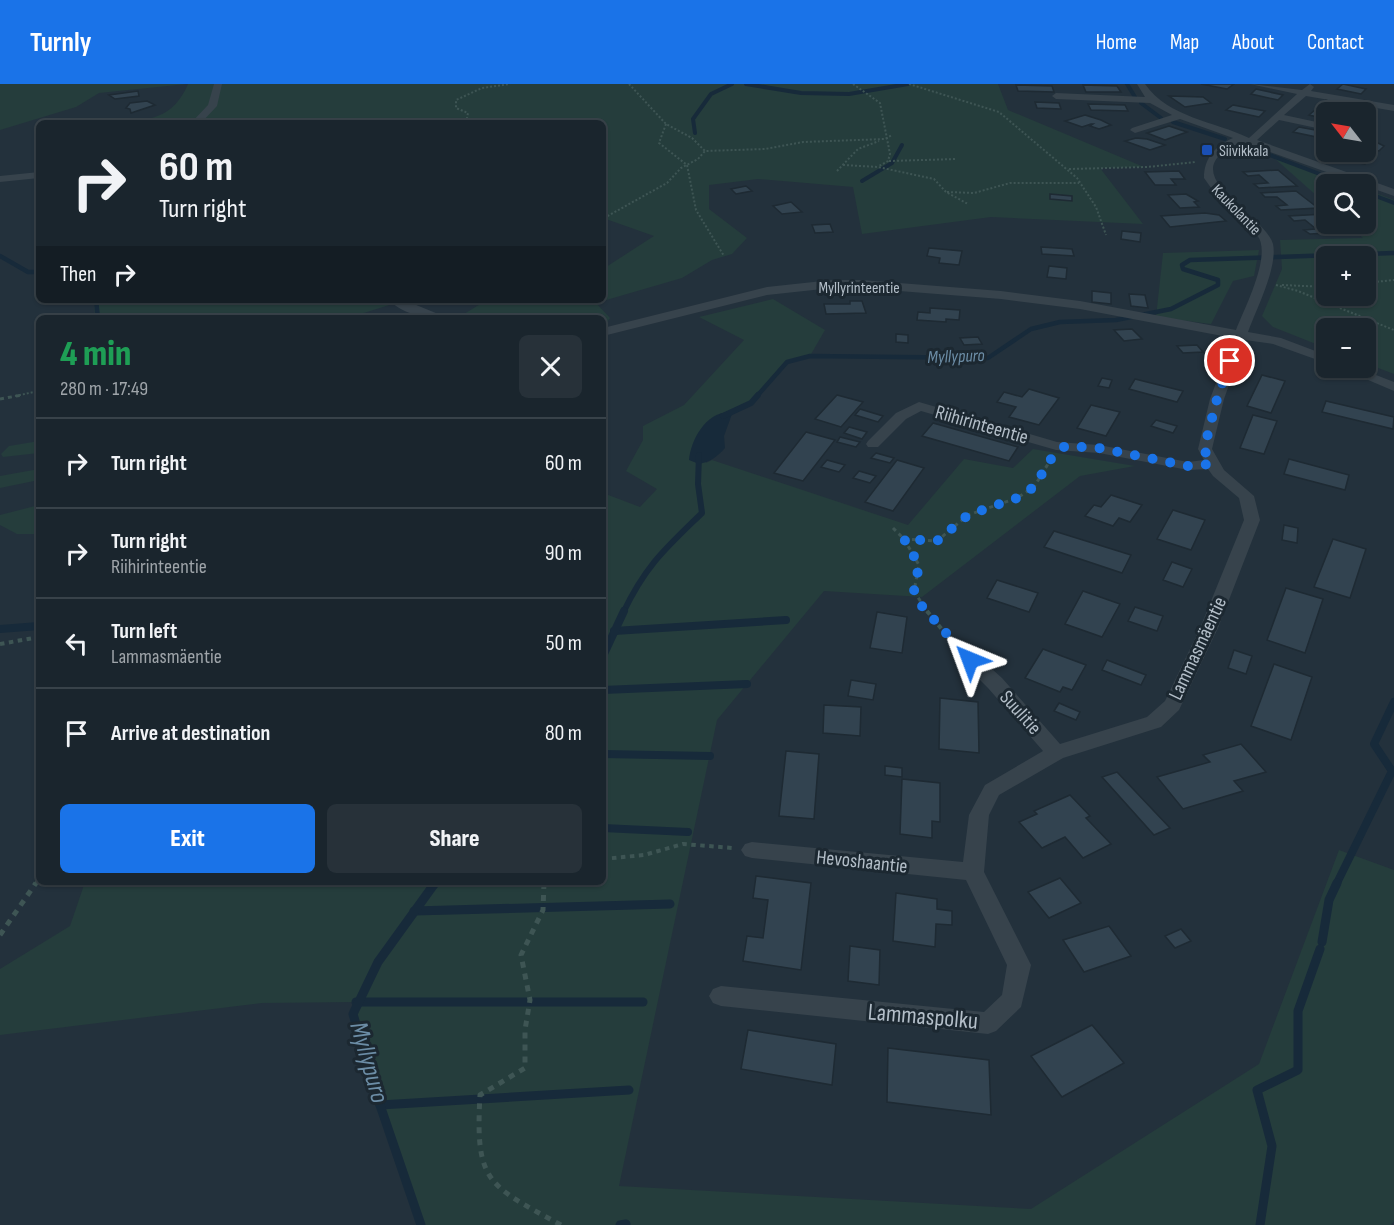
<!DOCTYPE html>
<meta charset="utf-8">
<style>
body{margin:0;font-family:"Sofia Sans Condensed",sans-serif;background:#273139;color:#f1f3f6;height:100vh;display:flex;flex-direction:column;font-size:22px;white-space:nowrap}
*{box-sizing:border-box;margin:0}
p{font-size:20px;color:#9fa5aa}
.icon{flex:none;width:33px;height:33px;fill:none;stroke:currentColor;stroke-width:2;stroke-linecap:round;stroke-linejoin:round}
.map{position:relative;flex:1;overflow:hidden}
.sheet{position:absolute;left:36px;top:231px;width:570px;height:570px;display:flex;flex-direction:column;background:#1a252d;border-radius:9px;box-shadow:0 2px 4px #0004,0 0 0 2px #384249}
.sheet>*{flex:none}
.top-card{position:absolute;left:36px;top:36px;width:570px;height:183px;border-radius:9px;box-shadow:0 2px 4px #0004,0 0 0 2px #384249;background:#1a252d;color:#f1f3f6;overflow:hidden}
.needle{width:39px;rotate:301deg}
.buttons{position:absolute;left:1316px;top:18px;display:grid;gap:12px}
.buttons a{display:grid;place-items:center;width:60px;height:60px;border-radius:9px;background:#1a252d;box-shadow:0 2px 4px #0004,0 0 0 2px #384249;font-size:30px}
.pin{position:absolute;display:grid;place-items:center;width:51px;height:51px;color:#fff;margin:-26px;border:3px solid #fff;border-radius:50%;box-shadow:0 2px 6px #0007}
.me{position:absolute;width:66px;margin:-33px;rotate:316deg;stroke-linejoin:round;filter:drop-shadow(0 0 4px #0008)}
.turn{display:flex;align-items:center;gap:21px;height:126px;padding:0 24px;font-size:27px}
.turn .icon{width:78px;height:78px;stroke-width:2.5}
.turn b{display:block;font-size:42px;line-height:51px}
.then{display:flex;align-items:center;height:57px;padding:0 24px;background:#0003;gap:12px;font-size:22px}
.round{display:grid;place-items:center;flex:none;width:63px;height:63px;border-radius:9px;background:#273139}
.overview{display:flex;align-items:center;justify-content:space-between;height:102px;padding:0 24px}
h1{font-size:36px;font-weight:800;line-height:45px;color:#1e9e55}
.button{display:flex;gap:12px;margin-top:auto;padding:12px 24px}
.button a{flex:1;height:69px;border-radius:9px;background:#1a73e8;color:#fff;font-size:24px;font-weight:800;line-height:69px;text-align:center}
.button a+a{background:#273139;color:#f1f3f6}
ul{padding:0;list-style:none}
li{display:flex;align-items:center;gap:18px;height:90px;padding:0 24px;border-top:2px solid #384249}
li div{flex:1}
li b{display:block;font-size:22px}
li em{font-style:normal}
header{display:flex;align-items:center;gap:36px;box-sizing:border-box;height:84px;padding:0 30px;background:#1a73e8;color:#fff}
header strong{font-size:28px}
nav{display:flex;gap:33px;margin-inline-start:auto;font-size:21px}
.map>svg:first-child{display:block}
.green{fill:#253d3c;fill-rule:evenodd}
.water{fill:#172a3a}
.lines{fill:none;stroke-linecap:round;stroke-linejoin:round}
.stream-far4{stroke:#172a3a;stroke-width:4}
.stream-far3{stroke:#172a3a;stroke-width:4.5}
.stream-far2{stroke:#172a3a;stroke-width:6}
.stream-far1{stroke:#172a3a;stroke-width:8}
.stream{stroke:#172a3a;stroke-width:9}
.building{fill:#324350;stroke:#1e2a33;stroke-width:1.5}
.path-far3{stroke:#3e5554;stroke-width:2;stroke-dasharray:2 2;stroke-linecap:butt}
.path-far2{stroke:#3e5554;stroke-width:3;stroke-dasharray:4 4;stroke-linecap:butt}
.path-far1{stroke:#3e5554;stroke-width:4;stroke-dasharray:4.5 4.5;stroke-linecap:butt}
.path{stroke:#3e5554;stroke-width:5;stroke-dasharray:6 6;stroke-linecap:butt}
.street{fill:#37434c;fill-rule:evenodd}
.route{stroke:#1a73e8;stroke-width:10;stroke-dasharray:0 18}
.transit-dot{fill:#1a4fb4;stroke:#1c2831;stroke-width:2}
.labels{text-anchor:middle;stroke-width:6;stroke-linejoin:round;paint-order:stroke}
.far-poi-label{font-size:16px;fill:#b3bec8;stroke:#1c2831;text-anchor:start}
.far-street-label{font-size:16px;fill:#b3bec8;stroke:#1c2831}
.far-water-label{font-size:18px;font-style:italic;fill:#6c8da6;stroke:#1c2831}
.street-label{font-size:20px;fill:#b3bec8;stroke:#1c2831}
.near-street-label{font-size:24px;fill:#b3bec8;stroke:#1c2831}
.near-water-label{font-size:26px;font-style:italic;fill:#6c8da6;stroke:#1c2831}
</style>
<header>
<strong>Turnly</strong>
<nav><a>Home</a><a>Map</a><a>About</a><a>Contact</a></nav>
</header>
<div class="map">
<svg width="1394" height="1141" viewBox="0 0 1394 1141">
<rect width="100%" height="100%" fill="#23313c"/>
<g class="green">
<path d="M0 0H187L99 9 76 23 0 46Z"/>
<path d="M188 0H998L1008 26 1144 83 1100 84 1143 140 991 133 862 150 853 103 758 95 709 101V125L747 154 732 170 712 176 682 194 596 219 610 234 603 244V234H462L459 233 487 216H603V185L654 152 603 134V39H103L104 37C141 37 171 40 188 0Z"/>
<path d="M1272 72 1351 100H1326V120Z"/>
<path d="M1365 105 1394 116V290L1365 279V244H1326V264L1273 243 1262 232 1282 185 1280 156 1363 154 1348 140H1365ZM1326 172H1365V212H1326Z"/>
<path d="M1259 166 1254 192 1233 197 1211 240 1156 233 1163 169Z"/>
<path d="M773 215 825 246 810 272 787 278 751 319 724 329 706 379 712 376 908 441 964 375 1013 384 1033 365 1135 382 1080 392 922 513 824 507 717 636 619 1102 1031 1125 1259 980 1339 766 1394 786V1137L1391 1141H421L380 1021 353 930 356 918 262 919 0 951V885L70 842 85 798H603V409L640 423 657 405 626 387 643 356V342L684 321 744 256 699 233Z"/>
<path d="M94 216H405L348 234H95Z"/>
<path d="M39 357V369L3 373 1 370 9 362Z"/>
<path d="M39 385V396L0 404V392Z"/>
<path d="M39 421V450H17L0 441V431Z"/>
</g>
<path class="water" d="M729 328 732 330 724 352 725 364C717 373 710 378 699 380L689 376C691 356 705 329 729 328Z"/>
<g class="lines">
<g class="stream-far4">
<path d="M746 0 801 9 849 10 908 0"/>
<path d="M1127 0 1135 13"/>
<path d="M1141 19 1161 34"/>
<path d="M1173 38 1225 55"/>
<path d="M695 49 693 35 711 10 732 0"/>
<path d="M1259 67 1346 100"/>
<path d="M862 97 892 79 902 61"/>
<path d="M1365 108 1394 119"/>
</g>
<g class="stream-far3">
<path d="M0 172 28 188H39"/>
<path d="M96 216 98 234"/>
<path d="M757 312 787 278 810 272 988 274 1031 245 1060 238 1116 236 1171 225 1218 201V196L1183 185 1182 181 1190 176 1394 169"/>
</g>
<g class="stream-far2">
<path d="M723 332 751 319 758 311"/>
<path d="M623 529C646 481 665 465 702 429L698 400 699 371"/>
</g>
<g class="stream-far1">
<path d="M0 545 39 542"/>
<path d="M614 547 786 536"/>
<path d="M603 572 624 527"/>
<path d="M603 606 747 600"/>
<path d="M603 670 710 672"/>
<path d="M603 744 688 748"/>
<path d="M434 801 436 798"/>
<path d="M1336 801 1392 687 1374 660 1394 618"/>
</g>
<g class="stream">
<path d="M414 827 670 820"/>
<path d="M1322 858 1329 816 1337 799"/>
<path d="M356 918H643"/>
<path d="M380 1021 629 1006"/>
<path d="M421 1141 380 1021 353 930 378 878 435 799"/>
<path d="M620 1141 626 1140"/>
<path d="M1260 1141 1272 1062 1257 1006 1298 986V927L1320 865"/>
</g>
</g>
<g class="building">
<path d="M1201 0H1234L1227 5Z"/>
<path d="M1343 0 1366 5 1361 10 1337 5Z"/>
<path d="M1016 1 1052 2 1054 8 1018 7Z"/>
<path d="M1083 1 1117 2 1121 8H1086Z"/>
<path d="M1256 5 1283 11 1278 16 1251 10Z"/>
<path d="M138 7 139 12 115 15 109 11Z"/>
<path d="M1169 12 1203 13 1211 19 1185 23Z"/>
<path d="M1328 14 1367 22 1364 26 1341 21 1336 26 1319 23Z"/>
<path d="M147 17 155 21 131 29 130 25 126 24 130 19Z"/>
<path d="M1035 18 1059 19 1061 25 1037 24Z"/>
<path d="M1088 20 1125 21 1128 27 1091 26Z"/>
<path d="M1233 21 1265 27 1259 33 1226 26Z"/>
<path d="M1315 26 1326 28V35L1309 31Z"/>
<path d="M1085 31 1101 36 1111 41 1099 45 1090 42 1093 40H1091L1082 43 1065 37Z"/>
<path d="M1169 42 1187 48 1165 56 1147 49Z"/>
<path d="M1299 43 1326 48V55L1293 48Z"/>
<path d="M1136 54 1147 55 1165 61 1150 66 1125 57Z"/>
<path d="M1365 57 1378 59 1384 62 1379 67 1365 64Z"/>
<path d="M1333 68H1341L1370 74 1365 80 1329 73Z"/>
<path d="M1278 86 1297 102 1259 104 1254 100 1268 99 1259 91 1248 92 1243 88Z"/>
<path d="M1179 87 1185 95H1171L1176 101H1155L1145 88Z"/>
<path d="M746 102 752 107 736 110 731 105Z"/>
<path d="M1296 107 1318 124 1281 126 1276 122 1287 121 1277 113H1265L1261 109Z"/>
<path d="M1050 110 1072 112V117L1050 115Z"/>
<path d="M1186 110 1198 117 1194 118 1199 123 1180 124 1168 111Z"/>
<path d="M791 118 802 128 782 130 773 122Z"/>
<path d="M1205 129 1219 131 1226 137 1170 143 1161 132Z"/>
<path d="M1325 130 1326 140H1338L1348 148 1310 150 1304 146 1316 145 1305 136 1294 137 1289 132Z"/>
<path d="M830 140 833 148 815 149 812 141Z"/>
<path d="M1122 147 1141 149 1140 158 1121 155Z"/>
<path d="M1041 163 1072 165 1074 172 1042 170Z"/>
<path d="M929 164 962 167 959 181 939 179 940 174 927 172Z"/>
<path d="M1049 182 1067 184 1066 195 1047 193Z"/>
<path d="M1092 207 1111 209V220L1092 218Z"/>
<path d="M1129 210 1145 211 1148 224 1131 222Z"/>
<path d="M850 217H862L866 229 826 230 824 220H850Z"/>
<path d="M930 224 960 226 959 236 946 235V238L917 236 918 228 930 229Z"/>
<path d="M1132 245 1142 255 1124 257 1114 246Z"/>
<path d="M896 250 908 251V259L896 258Z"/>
<path d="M978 253 982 260 964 261 960 254Z"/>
<path d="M1197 261 1203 268 1183 269 1177 262Z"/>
<path d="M1262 291 1285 297 1271 329 1247 322Z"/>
<path d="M1102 294 1112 296 1109 304 1098 302Z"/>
<path d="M1135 295 1183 307 1177 318 1129 305Z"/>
<path d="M1029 305 1059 314 1039 341 1009 333 1016 323 997 318 1004 308 1022 313Z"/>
<path d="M837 311 863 318 841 343 815 335Z"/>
<path d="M1326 317 1394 333 1393 345 1322 328Z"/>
<path d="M1091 321 1120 328 1106 352 1077 344Z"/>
<path d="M860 325 883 332 878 338 855 331Z"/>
<path d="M1253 331 1277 337 1264 370 1240 364Z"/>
<path d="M1156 336 1177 342 1173 349 1151 342Z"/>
<path d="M933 339 1018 363 1009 377 922 352Z"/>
<path d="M849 343 867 348 862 355 844 349Z"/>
<path d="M806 348 835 356 803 397 774 389Z"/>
<path d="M840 353 860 358 856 363 837 358Z"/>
<path d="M876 369 894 374 890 379 871 374Z"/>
<path d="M1289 375 1349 391 1345 406 1284 390Z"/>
<path d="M827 376 845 381 839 388 821 383Z"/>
<path d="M897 376 924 384 893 427 865 418Z"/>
<path d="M859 387 876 392 870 399 853 394Z"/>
<path d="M1111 411 1142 421 1130 438 1119 434 1113 442 1085 432 1094 421 1101 423Z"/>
<path d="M1173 426 1205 436 1191 466 1157 455Z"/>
<path d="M1284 441 1298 444 1297 459 1282 456Z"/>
<path d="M1054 447 1131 471 1122 489 1044 463Z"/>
<path d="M1333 455 1366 465 1350 514 1314 503Z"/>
<path d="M1172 478 1192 485 1183 503 1163 496Z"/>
<path d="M997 496 1038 509 1029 528 987 514Z"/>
<path d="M1286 504 1323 515 1305 569 1267 556Z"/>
<path d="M1083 507 1120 520 1102 553 1065 540Z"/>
<path d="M1135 523 1163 532 1157 547 1128 537Z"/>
<path d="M877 528 907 533 902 569 870 564Z"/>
<path d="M1043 565 1086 581 1072 606 1063 603 1060 608 1025 594Z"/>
<path d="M1234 566 1252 572 1246 590 1228 584Z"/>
<path d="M1107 576 1146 591 1141 601 1102 586Z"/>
<path d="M1274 580 1312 593 1291 656 1251 642Z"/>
<path d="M851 596 876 600 873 616 848 612Z"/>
<path d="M940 614 978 618 979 669 939 665Z"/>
<path d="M1059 619 1080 628 1076 636 1054 627Z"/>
<path d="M824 621 861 623 860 652 823 649Z"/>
<path d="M1241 660 1266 688 1234 697 1243 707 1183 725 1157 693 1210 678 1203 671Z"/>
<path d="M786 667 819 670 814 735 779 732Z"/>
<path d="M885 682 902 684V693L885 691Z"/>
<path d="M1117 688 1170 744 1154 751 1102 693Z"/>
<path d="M902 695 940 699V738L932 737V754L900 750Z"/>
<path d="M1070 711 1090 732 1086 734 1111 760 1083 774 1065 753 1042 764 1019 738 1037 730 1034 727Z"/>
<path d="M756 792 811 799 801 886 743 877 747 852 763 854 768 816 753 814Z"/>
<path d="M1060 794 1081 819 1049 834 1028 808Z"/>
<path d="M896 809 937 815V825L952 827V841L936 840 935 863 893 857Z"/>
<path d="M1109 842 1131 872 1084 888 1063 856Z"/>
<path d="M1181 845 1191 857 1175 864 1165 852Z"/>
<path d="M850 862 880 866 879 901 848 897Z"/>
<path d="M1092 941 1124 979 1062 1013 1031 972Z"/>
<path d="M748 946 836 960 832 1001 741 985Z"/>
<path d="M888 964 989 976 991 1031 887 1018Z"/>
</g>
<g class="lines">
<g class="path-far3">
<path d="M629 0 666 40 692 54 705 67"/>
<path d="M853 0 880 19 890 70 888 77 879 82"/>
<path d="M909 0 999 28 1077 94 1096 123 1106 151"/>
<path d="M466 39 468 29 456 24V16L482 4 510 0"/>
<path d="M666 40 659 59 687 81 696 126 724 172"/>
<path d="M889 77 957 75"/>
<path d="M843 81 878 83 934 95 946 108 968 120"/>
<path d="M1069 85 1147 83 1196 78"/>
<path d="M837 87 858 65 879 57"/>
<path d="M947 108 974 109 1010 99H1079"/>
<path d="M604 134 667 99 681 84 698 75 705 67 765 65 803 58 885 55 892 51"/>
<path d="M1365 199 1394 196"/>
<path d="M1276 201 1298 207 1394 246"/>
<path d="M1282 201 1326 203"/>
<path d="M15 312 39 307"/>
</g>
<g class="path-far2">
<path d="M0 315 22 311"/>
<path d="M893 444 904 455 919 481 914 507 928 529"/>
<path d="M904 455 937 457 968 431 1017 414 1034 403 1051 375"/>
</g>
<g class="path-far1">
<path d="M927 527 949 554"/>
<path d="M0 560 39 553"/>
<path d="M603 775 644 771 683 760 733 764"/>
<path d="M35 801 39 795"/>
<path d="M544 801V798"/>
</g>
<g class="path">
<path d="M544 799 543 826 521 871 530 916 525 946V984L480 1011C475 1099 488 1101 561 1141"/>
<path d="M0 851 36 799"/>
</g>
<g class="street">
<path d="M214 0H222L217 22 201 39H191L208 21Z"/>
<path d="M1137 0H1145C1169 34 1214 37 1249 54L1297 10 1250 0 1302 6 1310 0 1314 3 1311 7 1394 21V27L1306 12 1284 31 1326 40V46L1279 36 1257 56 1394 105V112L1242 58C1165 89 1265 129 1273 160 1278 183 1256 226 1248 248L1281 254 1326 271V279L1273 260 1245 256 1224 315 1212 365 1224 386 1254 412 1260 436 1218 544 1179 626 1161 643 1063 674 999 711 989 731 984 788 1031 881 1021 923 996 947 988 950 721 922 713 919 709 912 713 905 721 902 984 928 1002 911 1007 881 966 796 752 774 745 772 741 766 745 760 752 758 963 778 969 731 985 701 1043 667 988 604 952 568 949 564 952 560H964L1002 594 1060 660 1147 633 1165 617 1200 544 1244 436 1239 414 1213 392 1208 385 1188 386 1099 369 1056 366 921 327 906 335 878 363H868L866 360 868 357 896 329 919 318 1057 358 1099 361 1188 378 1204 376 1198 365 1210 315 1233 254 1080 225 1001 215 861 204H832L767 211 603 252V244L767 203 832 196H861L1001 207 1080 217 1236 246C1244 225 1273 170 1257 151 1239 131 1219 117 1204 94 1204 74 1215 62 1233 54L1180 35 1135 49 1130 46 1132 44 1172 31 1150 19 1056 15 1052 12 1056 9 1145 13Z"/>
<path d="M39 88V94L0 98V92Z"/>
<path d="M389 216H404L448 234C428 234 404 232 389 216Z"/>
<path d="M1340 284H1358L1394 298V307Z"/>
</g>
</g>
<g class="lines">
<path class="route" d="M970 576 921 521 914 507 919 481 904 455 937 457 968 431 1017 414 1034 403 1051 375 1065 362 1099 364 1188 382 1211 380 1204 365 1217 315 1230 277"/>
</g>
<rect class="transit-dot" x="1201" y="60" width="12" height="12" rx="3"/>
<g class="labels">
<g class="far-poi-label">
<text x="1219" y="72">Siivikkala</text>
</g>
<g class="far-street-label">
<text transform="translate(1237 125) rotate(46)" y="6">Kaukolantie</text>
<text x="859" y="209">Myllyrinteentie</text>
</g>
<g class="far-water-label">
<text transform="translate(956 272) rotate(-2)" y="6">Myllypuro</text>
</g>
<g class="street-label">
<text transform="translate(982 340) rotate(16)" y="7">Riihirinteentie</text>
<text transform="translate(1197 564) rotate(-65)" y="7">Lammasmäentie</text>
<text transform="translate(1021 628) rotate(48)" y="7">Suulitie</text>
<text transform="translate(862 777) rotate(6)" y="7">Hevoshaantie</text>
</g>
<g class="near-street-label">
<text transform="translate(923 932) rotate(5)" y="8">Lammaspolku</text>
</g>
<g class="near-water-label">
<text transform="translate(370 978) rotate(74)" y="9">Myllypuro</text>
</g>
</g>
</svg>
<div class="buttons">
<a><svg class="needle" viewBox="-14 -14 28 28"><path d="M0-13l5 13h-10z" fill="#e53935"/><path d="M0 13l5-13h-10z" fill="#9fa5aa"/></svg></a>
<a><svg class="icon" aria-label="search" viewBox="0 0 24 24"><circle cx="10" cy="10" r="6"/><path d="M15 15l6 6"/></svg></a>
<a>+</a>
<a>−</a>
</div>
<div class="pin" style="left:1230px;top:277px;background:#d93025"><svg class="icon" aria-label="arrive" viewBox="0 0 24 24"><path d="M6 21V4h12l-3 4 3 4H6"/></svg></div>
<svg class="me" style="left:970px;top:576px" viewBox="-20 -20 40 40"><path d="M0-17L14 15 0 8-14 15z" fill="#1a73e8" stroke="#fff" stroke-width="4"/></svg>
<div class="top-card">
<div class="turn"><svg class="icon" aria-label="right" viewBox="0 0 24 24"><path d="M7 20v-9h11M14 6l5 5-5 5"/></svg><div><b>60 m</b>Turn right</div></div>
<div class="then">Then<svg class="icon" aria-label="right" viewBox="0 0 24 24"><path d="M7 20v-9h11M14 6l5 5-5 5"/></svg></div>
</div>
<section class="sheet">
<div class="overview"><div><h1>4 min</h1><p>280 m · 17:49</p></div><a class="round"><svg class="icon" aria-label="close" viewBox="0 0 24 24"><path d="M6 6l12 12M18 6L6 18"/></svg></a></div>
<ul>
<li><svg class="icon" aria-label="right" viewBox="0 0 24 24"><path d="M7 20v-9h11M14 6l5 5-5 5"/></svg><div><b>Turn right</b></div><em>60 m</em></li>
<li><svg class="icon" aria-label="right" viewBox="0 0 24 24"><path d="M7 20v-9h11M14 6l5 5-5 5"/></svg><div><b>Turn right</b><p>Riihirinteentie</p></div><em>90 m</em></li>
<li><svg class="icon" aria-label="left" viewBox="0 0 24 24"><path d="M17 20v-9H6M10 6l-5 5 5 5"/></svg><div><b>Turn left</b><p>Lammasmäentie</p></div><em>50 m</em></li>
<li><svg class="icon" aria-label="arrive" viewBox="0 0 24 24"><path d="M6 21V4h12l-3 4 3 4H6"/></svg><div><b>Arrive at destination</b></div><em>80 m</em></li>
</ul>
<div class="button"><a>Exit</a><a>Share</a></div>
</section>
</div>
